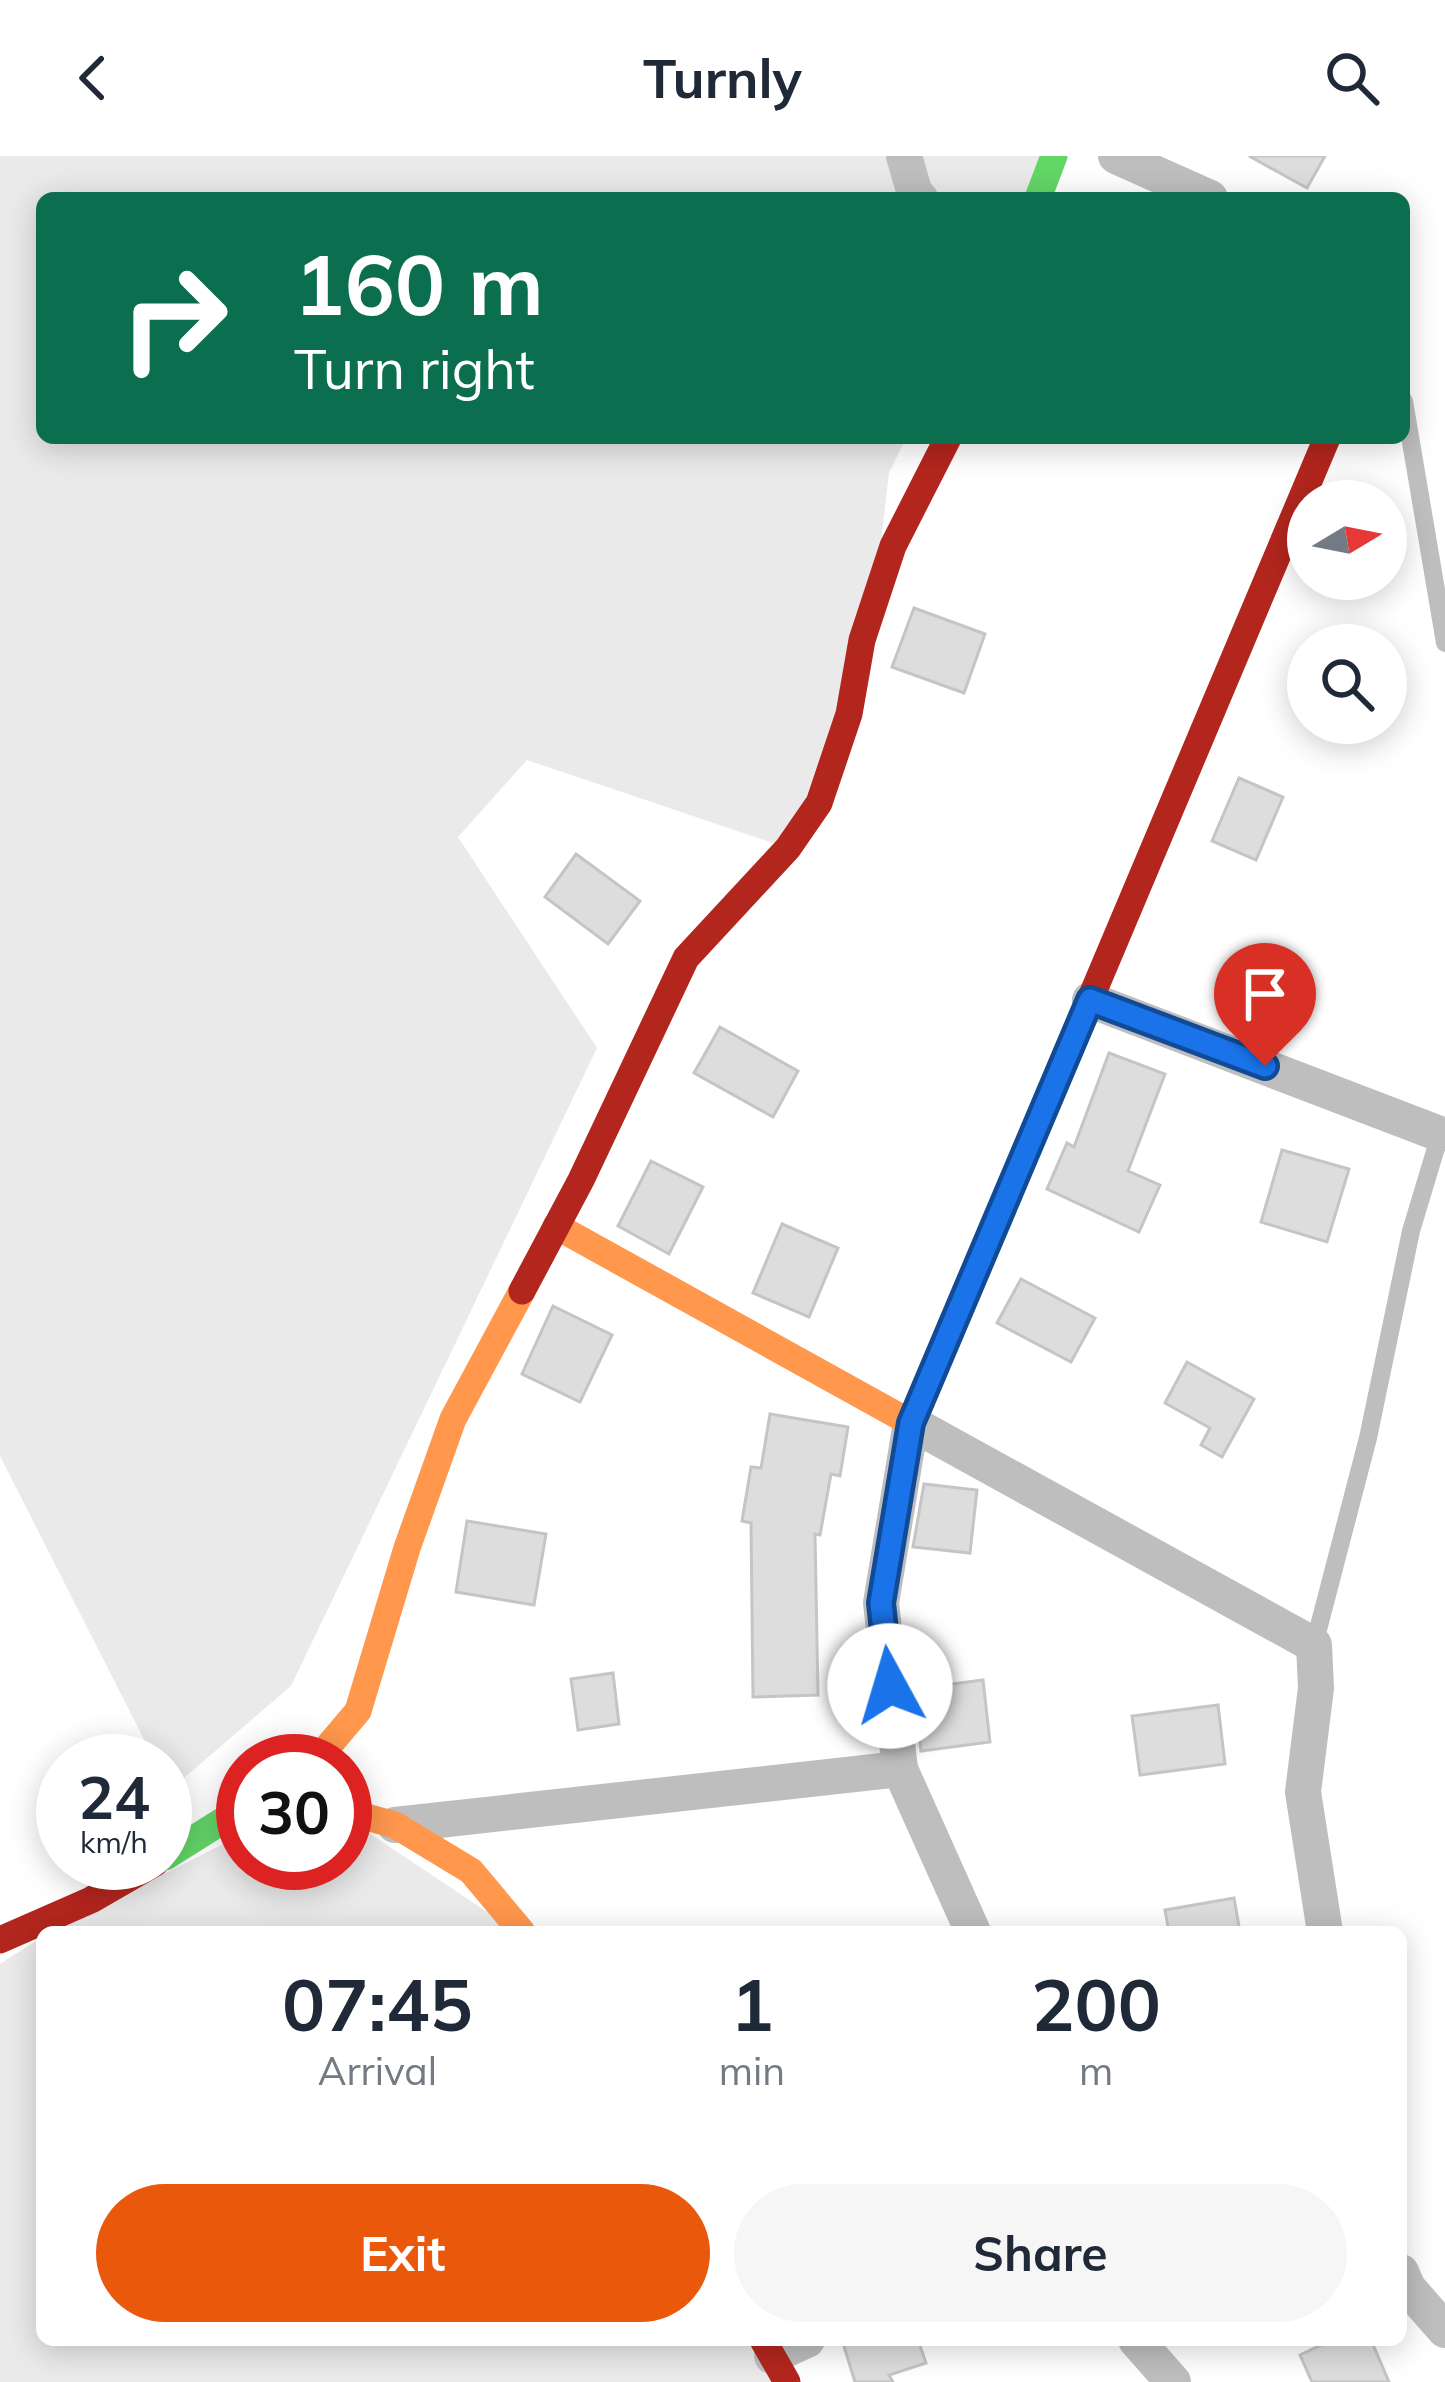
<!DOCTYPE html>
<style>
body{margin:0;font-family:Mulish,sans-serif;background:#f6f6f7;color:#1f2937;height:100vh;display:flex;flex-direction:column;font-size:45px;white-space:nowrap}
*{box-sizing:border-box;margin:0}
p{font-size:39px;color:#747a83}
.icon{flex:none;width:66px;height:66px;fill:none;stroke:currentColor;stroke-width:2;stroke-linecap:round;stroke-linejoin:round}
.map{position:relative;flex:1;overflow:hidden}
.drawer{position:absolute;left:36px;top:1770px;width:1371px;height:420px;display:flex;flex-direction:column;background:#fff;border-radius:18px;box-shadow:0 6px 30px #0003}
.drawer>*{flex:none}
.hud{position:absolute;left:36px;top:36px;width:1374px;height:252px;border-radius:18px;box-shadow:0 6px 30px #0003;background:#0b6e4f;color:#fff;overflow:hidden}
.needle{width:78px;rotate:80deg}
.controls{position:absolute;left:1287px;top:324px;display:grid;gap:24px}
.controls a{display:grid;place-items:center;width:120px;height:120px;border-radius:50%;background:#fff;box-shadow:0 6px 30px #0003;font-size:60px}
.speed{position:absolute;left:36px;top:1578px;display:flex;gap:24px;font-size:60px;font-weight:700;text-align:center}
.speed>*{display:grid;place-content:center;width:156px;height:156px;border-radius:50%;background:#fff;box-shadow:0 6px 30px #0003;line-height:1}
.speed small{font-size:30px;font-weight:400}
.speed .limit{border:18px solid #d22;background:#fff;color:#111}
.pin{position:absolute;display:grid;place-items:center;width:102px;height:102px;color:#fff;margin:-123px -51px;border-radius:50% 50% 50% 0;rotate:-45deg;box-shadow:0 0 12px #0007}
.pin .icon{rotate:45deg}
.me{position:absolute;width:132px;margin:-66px;rotate:354deg;stroke-linejoin:round;filter:drop-shadow(0 0 9px #0008)}
.turn{display:flex;align-items:center;gap:42px;height:252px;padding:0 60px;font-size:54px}
.turn .icon{width:156px;height:156px;stroke-width:2.5}
.turn b{display:block;font-size:84px;line-height:102px}
.eta{display:flex;justify-content:space-evenly;align-items:center;height:204px;text-align:center}
.eta b{font-size:72px;font-weight:700;line-height:84px}
.action{display:flex;gap:24px;margin-top:auto;padding:24px 60px}
.action a{flex:1;height:138px;border-radius:72px;background:#ea580c;color:#fff;font-size:48px;font-weight:700;line-height:138px;text-align:center}
.action a+a{background:#f6f6f7;color:#1f2937}
header{display:flex;justify-content:space-between;align-items:center;height:156px;padding:0 60px;background:#fff;font-size:54px;font-weight:700}
.map>svg:first-child{display:block}
.green{fill:#eaeaea}
.building{fill:#ddd;stroke:#c5c5c5;stroke-width:3}
.lines{fill:none;stroke-linecap:round;stroke-linejoin:round}
.lane{stroke:#bebebe;stroke-width:18}
.street{stroke:#bebebe;stroke-width:36}
.fast{stroke:#63d668;stroke-width:27}
.slow{stroke:#ff974d;stroke-width:27}
.jam{stroke:#b3261e;stroke-width:27}
.route-casing{stroke:#114b97;stroke-width:30}
.route{stroke:#1a73e8;stroke-width:21}
</style>
<header><svg class="icon" aria-label="back" viewBox="0 0 24 24"><path d="M15 5l-7 7 7 7"/></svg>Turnly<svg class="icon" aria-label="search" viewBox="0 0 24 24"><circle cx="10" cy="10" r="6"/><path d="M15 15l6 6"/></svg></header>
<div class="map">
<svg width="1445" height="2226" viewBox="0 0 1445 2226">
<rect width="100%" height="100%" fill="#fff"/>
<g class="green">
<path d="M0 0H1053L1030 42H42V282H906L889 317 874 447 788 692 527 604 458 681 597 892 291 1530 170 1634 165 1624V1605H155L0 1300Z"/>
<path d="M345 1661 517 1776H49L243 1678V1707H345Z"/>
<path d="M42 1781V2184H763L787 2226H0V1808Z"/>
</g>
<g class="building">
<path d="M1249 0H1325L1307 32Z"/>
<path d="M914 452 985 478 964 537 892 511Z"/>
<path d="M1239 622 1283 641 1256 704 1212 685Z"/>
<path d="M576 698 640 745 608 788 545 741Z"/>
<path d="M720 871 798 915 773 961 694 917Z"/>
<path d="M1109 897 1165 918 1128 1015 1160 1029 1139 1076 1047 1033 1067 987 1074 991Z"/>
<path d="M1282 994 1349 1013 1327 1086 1261 1066Z"/>
<path d="M651 1005 703 1031 669 1098 618 1070Z"/>
<path d="M782 1068 838 1092 809 1161 753 1137Z"/>
<path d="M1021 1123 1095 1162 1071 1206 997 1167Z"/>
<path d="M553 1150 612 1179 580 1246 522 1218Z"/>
<path d="M1187 1206 1254 1243 1222 1301 1201 1289 1210 1272 1165 1247Z"/>
<path d="M770 1258 848 1271 840 1320 831 1318 820 1379 815 1378 818 1539 753 1541 751 1367 742 1365 751 1311 761 1312Z"/>
<path d="M924 1328 977 1334 970 1397 913 1391Z"/>
<path d="M467 1365 546 1378 534 1449 456 1436Z"/>
<path d="M613 1517 619 1568 578 1574 571 1523Z"/>
<path d="M983 1524 990 1586 921 1595 914 1533Z"/>
<path d="M1218 1549 1225 1608 1140 1619 1132 1560Z"/>
<path d="M1234 1742 1240 1776H1169L1165 1754Z"/>
<path d="M842 2184H918L926 2207 889 2219 893 2226H855Z"/>
<path d="M1332 2184H1371L1389 2226H1312L1300 2199Z"/>
</g>
<g class="lines">
<g class="lane">
<path d="M1404 245 1445 487"/>
<path d="M1314 1489 1368 1282 1411 1075 1442 972"/>
</g>
<g class="street">
<path d="M904 0 915 38 920 42"/>
<path d="M1116 0 1210 42"/>
<path d="M1090 844 1440 978"/>
<path d="M900 1613 881 1447 911 1267 1314 1489 1316 1532 1303 1636 1325 1776"/>
<path d="M395 1669 900 1613 973 1776"/>
<path d="M1401 2116 1408 2132 1445 2174"/>
<path d="M1136 2184 1173 2226"/>
<path d="M772 2200 807 2184"/>
</g>
<g class="fast">
<path d="M1038 42 1054 0"/>
<path d="M165 1701 243 1652"/>
</g>
<g class="slow">
<path d="M556 1070 911 1267 1092 839"/>
<path d="M309 1605 325 1594 358 1555 407 1392 453 1263 522 1135"/>
<path d="M345 1655 395 1669 471 1715 522 1776"/>
</g>
<g class="jam">
<path d="M1092 839 1327 282"/>
<path d="M522 1135 581 1024 686 802 788 692 819 647 849 558 862 484 893 390 948 282"/>
<path d="M0 1784 91 1744 155 1707"/>
<path d="M763 2184 787 2226"/>
</g>
</g>
<g class="lines">
<g class="route-casing">
<path id="route" d="M890 1530 881 1447 911 1267 1090 844 1265 910"/>
</g>
<use href="#route" class="route"/>
</g>
</svg>
<div class="controls">
<a><svg class="needle" viewBox="-14 -14 28 28"><path d="M0-13l5 13h-10z" fill="#e53935"/><path d="M0 13l5-13h-10z" fill="#747a83"/></svg></a>
<a><svg class="icon" aria-label="search" viewBox="0 0 24 24"><circle cx="10" cy="10" r="6"/><path d="M15 15l6 6"/></svg></a>
</div>
<div class="speed"><div>24<small>km/h</small></div><div class="limit">30</div></div>
<div class="pin" style="left:1265px;top:910px;background:#d93025"><svg class="icon" aria-label="arrive" viewBox="0 0 24 24"><path d="M6 21V4h12l-3 4 3 4H6"/></svg></div>
<svg class="me" style="left:890px;top:1530px" viewBox="-20 -20 40 40"><circle r="19" fill="#fff"/><path d="M0-13L10 11 0 6-10 11z" fill="#1a73e8"/></svg>
<div class="hud">
<div class="turn"><svg class="icon" aria-label="right" viewBox="0 0 24 24"><path d="M7 20v-9h11M14 6l5 5-5 5"/></svg><div><b>160 m</b>Turn right</div></div>
</div>
<section class="drawer">
<div class="eta">
<div><b>07:45</b><p>Arrival</p></div>
<div><b>1</b><p>min</p></div>
<div><b>200</b><p>m</p></div>
</div>
<div class="action"><a>Exit</a><a>Share</a></div>
</section>
</div>
